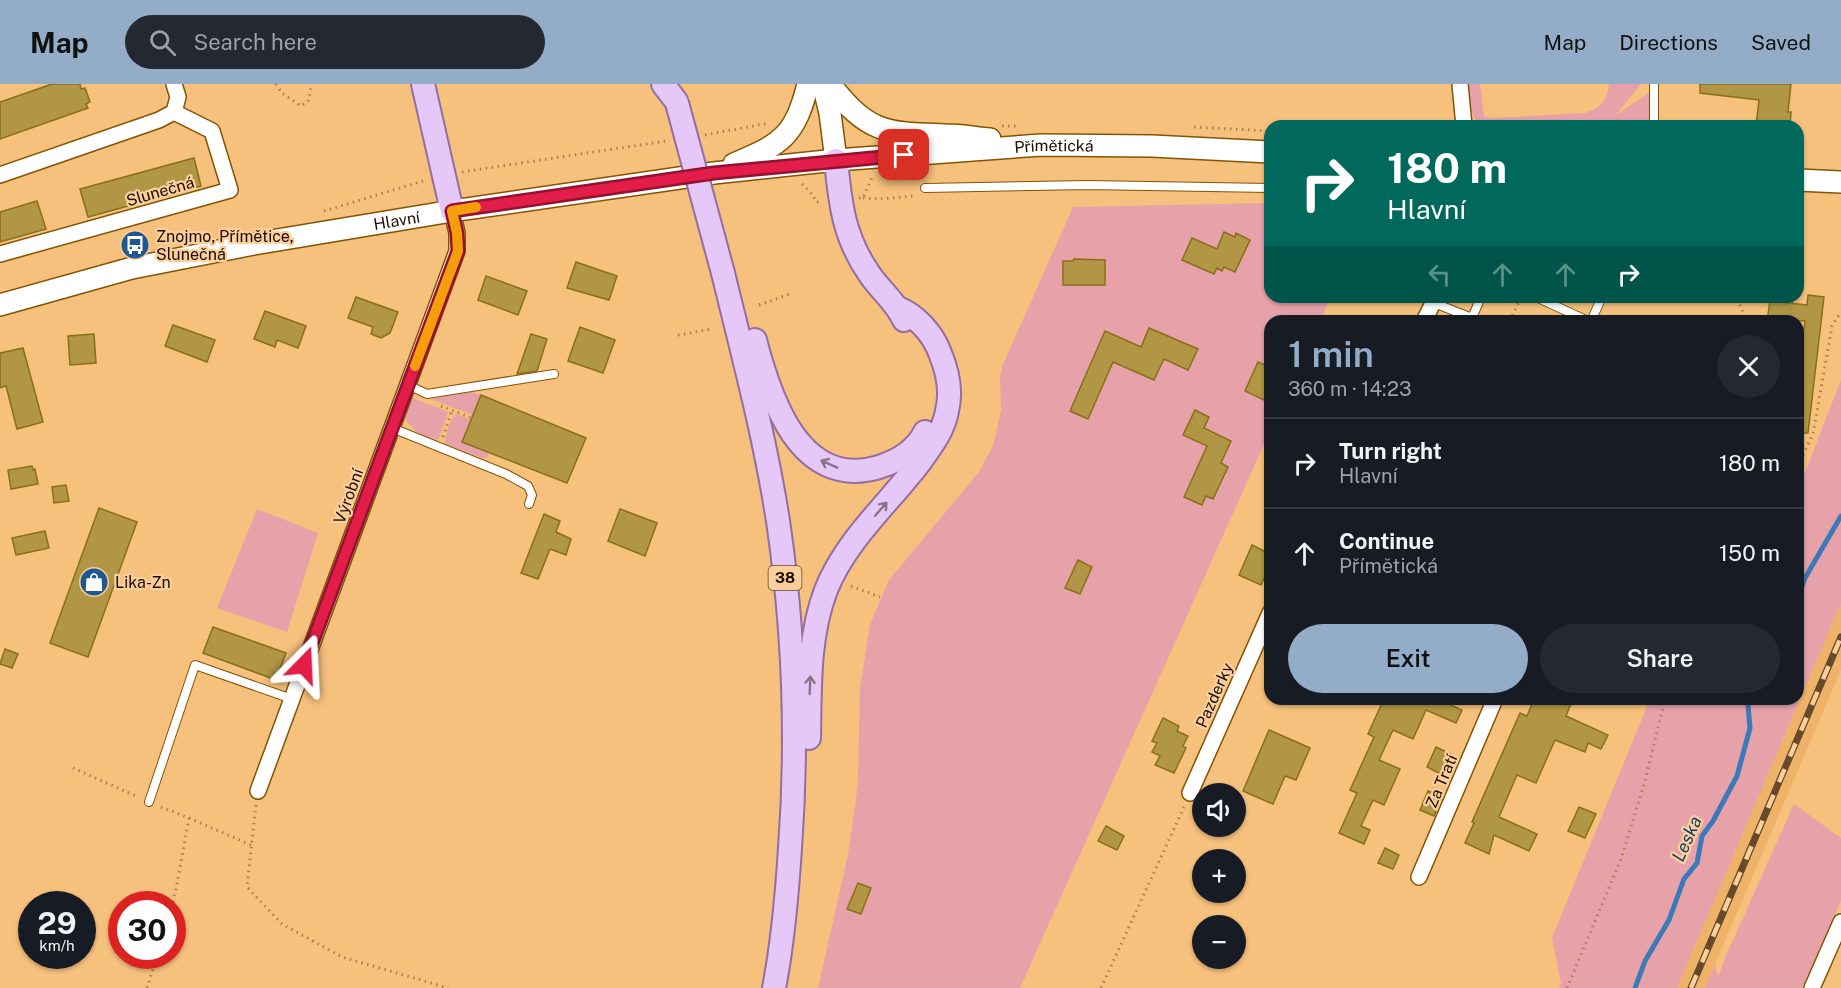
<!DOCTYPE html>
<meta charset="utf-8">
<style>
body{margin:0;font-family:"Public Sans",sans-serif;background:#242831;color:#f1f3f6;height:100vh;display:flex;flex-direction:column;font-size:22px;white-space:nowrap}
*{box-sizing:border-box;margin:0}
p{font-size:20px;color:#9ea1a6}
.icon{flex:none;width:33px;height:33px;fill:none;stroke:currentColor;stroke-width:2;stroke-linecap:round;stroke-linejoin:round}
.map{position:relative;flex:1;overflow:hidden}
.details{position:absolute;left:1264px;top:231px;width:540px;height:390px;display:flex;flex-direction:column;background:#171b24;border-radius:18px;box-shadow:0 2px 4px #0004}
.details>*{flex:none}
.top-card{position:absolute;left:1264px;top:36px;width:540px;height:183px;border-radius:18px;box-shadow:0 2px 4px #0004;background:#00695c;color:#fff;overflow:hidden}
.buttons{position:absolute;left:1192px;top:699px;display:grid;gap:12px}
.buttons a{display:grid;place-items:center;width:54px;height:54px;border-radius:50%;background:#171b24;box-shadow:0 2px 4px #0004;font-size:30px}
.speed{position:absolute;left:18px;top:807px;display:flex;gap:12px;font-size:30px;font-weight:700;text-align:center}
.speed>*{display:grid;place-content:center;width:78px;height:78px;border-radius:50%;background:#171b24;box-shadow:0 2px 4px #0004;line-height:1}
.speed small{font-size:15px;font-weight:400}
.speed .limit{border:9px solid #d22;background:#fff;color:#111}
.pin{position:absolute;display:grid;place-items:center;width:51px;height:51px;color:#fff;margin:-26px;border-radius:12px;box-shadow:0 3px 9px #0006}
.me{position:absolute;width:66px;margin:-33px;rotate:21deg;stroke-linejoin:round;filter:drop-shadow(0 0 4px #0008)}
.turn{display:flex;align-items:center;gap:21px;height:126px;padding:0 24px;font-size:27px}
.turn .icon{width:78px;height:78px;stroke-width:2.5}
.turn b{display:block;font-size:42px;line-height:51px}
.lanes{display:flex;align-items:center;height:57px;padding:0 24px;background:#0003;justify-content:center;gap:30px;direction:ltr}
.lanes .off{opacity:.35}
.round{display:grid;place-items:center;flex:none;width:63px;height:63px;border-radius:32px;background:#242831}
.summary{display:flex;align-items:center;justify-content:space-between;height:102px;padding:0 24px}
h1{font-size:36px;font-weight:600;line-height:45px;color:#93adc8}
.button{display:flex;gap:12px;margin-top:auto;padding:12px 24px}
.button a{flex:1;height:69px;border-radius:36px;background:#93adc8;color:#111;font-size:24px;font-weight:600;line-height:69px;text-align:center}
.button a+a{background:#242831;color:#f1f3f6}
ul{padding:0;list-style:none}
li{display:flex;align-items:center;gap:18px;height:90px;padding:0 24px;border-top:2px solid #363941}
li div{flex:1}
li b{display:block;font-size:22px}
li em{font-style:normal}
header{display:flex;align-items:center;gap:36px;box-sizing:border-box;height:84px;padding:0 30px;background:#93adc8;color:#111}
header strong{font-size:28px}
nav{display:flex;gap:33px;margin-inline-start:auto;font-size:21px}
.search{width:420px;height:54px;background:#242831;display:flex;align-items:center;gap:15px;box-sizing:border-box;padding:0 21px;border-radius:33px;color:#9ea1a6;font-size:22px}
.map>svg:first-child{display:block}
.built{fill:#eeb368}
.green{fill:#e6a1a9}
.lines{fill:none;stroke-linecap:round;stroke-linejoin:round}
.stream{stroke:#3c79b8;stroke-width:5}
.building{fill:#b09645;stroke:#897018;stroke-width:1.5}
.lane-casing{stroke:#845400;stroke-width:10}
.street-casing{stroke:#845400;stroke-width:18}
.secondary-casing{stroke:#845400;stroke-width:24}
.primary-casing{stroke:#946e9e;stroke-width:26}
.path{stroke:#a98151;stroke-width:3;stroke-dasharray:1.5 4.5;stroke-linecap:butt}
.lane{stroke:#fff;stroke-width:8}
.street{stroke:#fff;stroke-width:15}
.secondary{stroke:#fff;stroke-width:21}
.primary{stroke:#e5c8f8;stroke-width:22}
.rail-casing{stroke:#674a2b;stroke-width:7}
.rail{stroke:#fbcf9b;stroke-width:4.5;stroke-dasharray:14;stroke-linecap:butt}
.primary-bridge-casing{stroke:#946e9e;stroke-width:26;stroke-linecap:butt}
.primary-bridge{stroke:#e5c8f8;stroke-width:22}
.oneway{stroke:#8b7488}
.route-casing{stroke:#92132f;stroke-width:15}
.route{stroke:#e11d48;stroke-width:10}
.slow{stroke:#f59e0b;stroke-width:10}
.labels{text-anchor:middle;stroke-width:4.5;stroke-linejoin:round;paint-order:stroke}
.shield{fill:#fbcf9b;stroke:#5f472e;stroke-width:1.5}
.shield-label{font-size:15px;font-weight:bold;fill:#1c0d00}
.street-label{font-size:16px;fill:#1c0d00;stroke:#fbcf9b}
.poi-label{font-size:16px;fill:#1c0d00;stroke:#fbcf9b;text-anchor:start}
.water-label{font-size:18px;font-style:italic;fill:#123e69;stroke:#fbcf9b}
</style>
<header>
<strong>Map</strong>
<div class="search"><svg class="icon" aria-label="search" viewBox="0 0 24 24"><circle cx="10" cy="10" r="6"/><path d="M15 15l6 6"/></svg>Search here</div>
<nav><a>Map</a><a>Directions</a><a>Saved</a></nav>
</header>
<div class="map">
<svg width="1841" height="904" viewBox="0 0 1841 904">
<rect width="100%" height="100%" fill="#f6c07d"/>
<path class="built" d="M1841 519V586L1705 904H1677Z"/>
<g class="green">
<path d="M1468 0H1480L1484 32 1493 34 1585 29C1601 23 1607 18 1609 0H1641L1616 31 1649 9 1650 42H1480L1472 30Z"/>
<path d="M1270 119V213H1331L1320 237H1270V347L1020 904H818L848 771 858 700 860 605 870 540 889 496 979 388 993 362 1001 327 1000 293 1002 283 1073 123Z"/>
<path d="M1841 296V519L1677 904H1559L1561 899 1552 854 1650 615H1798L1799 404Z"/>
<path d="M471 308 481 311 473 331 430 315Z"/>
<path d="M411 313 448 328 439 355C425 355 410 345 404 332Z"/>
<path d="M456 330 471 336 489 369 487 374H482L445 360C445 351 450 335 456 330Z"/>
<path d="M257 425 318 449 287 548 217 524Z"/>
<path d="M1794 720 1841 754V817L1802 904H1705L1715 881 1718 893 1726 872Z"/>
</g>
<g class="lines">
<g class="stream">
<path d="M1798 514 1805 494 1841 432"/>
<path d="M1635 904 1645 877 1669 836 1684 795 1697 779 1702 752 1713 737 1737 692 1750 644 1748 621 1750 615"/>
</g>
</g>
<g class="building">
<path d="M52 0H80L81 5 85 4 90 18 86 20 88 24 0 55V18Z"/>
<path d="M1700 0H1791L1788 28H1791L1790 42H1756L1759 16 1700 9Z"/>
<path d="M194 74 201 102 88 133 80 105Z"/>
<path d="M37 117 46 145 0 158V128Z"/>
<path d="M1224 148 1235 153 1236 149 1250 156 1235 188 1224 183 1222 187 1217 184 1214 190 1182 176 1192 154 1217 165Z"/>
<path d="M1074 175 1105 176V201H1063V177H1073Z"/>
<path d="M576 178 617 192 609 216 567 204Z"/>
<path d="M486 192 527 207 518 231 478 216Z"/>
<path d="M1808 211 1824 213 1808 349H1798V288L1805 237H1767L1770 217 1807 221Z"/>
<path d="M356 213 398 228 390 249 381 254 371 250 373 243 348 234Z"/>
<path d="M265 227 306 242 298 264 277 256 275 263 254 255Z"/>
<path d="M173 241 215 256 207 278 165 262Z"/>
<path d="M580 243 615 256 603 289 568 277Z"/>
<path d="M1149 244 1198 265 1188 286 1164 275 1154 296 1113 278 1088 335 1070 327 1105 247 1141 263Z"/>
<path d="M94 250 96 279 70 281 68 252Z"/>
<path d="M531 250 547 255 537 287 517 290Z"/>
<path d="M23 264 43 338 17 345 6 302 0 304V269Z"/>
<path d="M1258 278 1270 283V306L1266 317 1245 307Z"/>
<path d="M481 311 586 354 567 399 462 358Z"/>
<path d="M1195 326 1209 333 1204 344 1231 357 1221 379 1228 383 1213 415 1206 412 1202 421 1184 413 1207 362 1183 351Z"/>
<path d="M32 382 33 386 35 385 38 400 11 405 8 386Z"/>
<path d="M66 401 69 417 54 419 52 403Z"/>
<path d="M99 424 137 438 88 573 50 559Z"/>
<path d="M620 425 657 439 645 472 608 457Z"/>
<path d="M544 430 560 437 556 448 571 455 566 471 550 465 538 495 521 489Z"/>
<path d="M45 447 49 464 16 471 12 454Z"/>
<path d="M1252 461 1270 470V481L1261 501 1239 491Z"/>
<path d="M1078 476 1092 483 1080 510 1065 504Z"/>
<path d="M213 543 286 569 276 596 203 569Z"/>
<path d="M5 565 18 570 12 584 0 580Z"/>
<path d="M1384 615H1438L1462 626 1456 639 1426 626 1413 655 1393 646 1379 676 1400 685 1384 721 1373 716 1361 742 1370 746 1364 760 1339 749 1357 709 1350 706 1374 653 1368 650Z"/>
<path d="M1534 615H1573L1566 632 1608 651 1601 665 1588 659 1585 668 1555 656 1536 699 1517 691 1499 733 1537 750 1529 767 1494 751 1489 770 1465 759 1474 739 1472 738 1520 629 1527 632Z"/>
<path d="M1163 634 1179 642 1177 647 1188 652 1183 662 1186 664 1174 689 1155 681 1160 672 1152 668 1157 659 1152 657Z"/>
<path d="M1269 646 1310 664 1296 696 1285 692 1273 720 1243 707Z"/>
<path d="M1436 663 1451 670 1442 691 1427 683Z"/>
<path d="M1428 707 1442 713 1434 732 1420 726Z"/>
<path d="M1579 723 1596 730 1585 754 1568 747Z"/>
<path d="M1106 742 1124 752 1117 766 1098 757Z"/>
<path d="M1385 764 1399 771 1393 785 1378 779Z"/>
<path d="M858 799 871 804 861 830 847 825Z"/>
</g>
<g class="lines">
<g class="lane-casing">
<g id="lane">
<path d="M1654 0V42"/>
<path d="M925 104 1087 101 1270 104"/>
<path d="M1536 213 1588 237"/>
<path d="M1434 219 1472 234 1481 213"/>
<path d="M1471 237 1472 234 1480 237"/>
<path d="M1591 237 1602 213"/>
<path d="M408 301 427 310 554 290"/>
<path d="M392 344 506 390 528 402 532 411 529 420"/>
<path d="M149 718 195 581 292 615"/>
</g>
</g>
<g class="street-casing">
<g id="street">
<path d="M174 0 178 13 174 28"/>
<path d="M1460 0 1464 42"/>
<path d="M0 91 159 36 174 28"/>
<path d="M0 170 230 106 212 47 174 28"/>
<path d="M1424 237 1436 213"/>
<path d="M258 707 457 167V149L452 127"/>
<path d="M1190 709 1270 529"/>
<path d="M1419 793 1495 615"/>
<path d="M1812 904 1841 838"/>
</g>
</g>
<g class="secondary-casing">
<g id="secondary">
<path d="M823 0 830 29 836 76"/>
<path d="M830 0C869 51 888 49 948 51 962 51 976 54 990 55"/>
<path d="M734 80C782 60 795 52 808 0"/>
<path d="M1798 96 1841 98"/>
<path id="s1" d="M0 221 132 184 254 160 452 127 714 89 836 76 1041 61 1152 62 1270 68"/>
</g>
</g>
<g class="primary-casing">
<g id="primary">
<path d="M423 0 452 127"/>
<path d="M663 0 676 17"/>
<path d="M836 76C840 120 844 154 870 191 881 207 896 218 904 236"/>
<path d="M723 189C743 271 765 353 778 437 794 546 798 655 790 764 787 811 783 858 774 904"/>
<path d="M755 256C770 314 800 407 879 383 898 377 916 366 925 348"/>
<path d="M809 654C810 604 808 553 826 506 846 456 888 420 920 378 931 363 944 346 947 327 952 307 948 288 940 269 933 250 917 232 898 224"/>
</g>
</g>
<g class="path">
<path d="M276 0 282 9 301 22 308 17 312 0"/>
<path d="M1002 42H1020"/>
<path d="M1194 43 1270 47"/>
<path d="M705 51 769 39"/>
<path d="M462 88 666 57"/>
<path d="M802 100 813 111 816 118H822"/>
<path d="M859 114H863L873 91"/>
<path d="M863 114 879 115 915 112"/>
<path d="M324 127 426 96"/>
<path d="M1788 213 1792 219 1790 237"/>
<path d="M1736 216 1742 224 1744 237"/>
<path d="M759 221 792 209"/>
<path d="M1510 237 1520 215"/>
<path d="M678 251 712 245"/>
<path d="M441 322 472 334"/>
<path d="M443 353 452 326"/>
<path d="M1798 382 1813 350 1832 242 1841 228"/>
<path d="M851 502 880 513"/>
<path d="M73 684 138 713"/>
<path d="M256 721 247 803 282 840 342 873 448 904"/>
<path d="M161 723 189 734 176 805 172 820"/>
<path d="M189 734 251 761"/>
<path d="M147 904 157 872"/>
<path d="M1101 904 1184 723"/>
<path d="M1567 904 1621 775 1645 697 1665 615"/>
</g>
<use href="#lane" class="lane"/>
<use href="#street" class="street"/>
<use href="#secondary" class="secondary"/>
<use href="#primary" class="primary"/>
<g class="rail-casing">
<path id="rail" d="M1691 904 1841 553"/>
</g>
<use href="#rail" class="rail"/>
<g class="primary-bridge-casing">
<path id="primary-bridge" d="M677 19 723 189"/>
</g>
<use href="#primary-bridge" class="primary-bridge"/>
</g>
<defs><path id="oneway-shaft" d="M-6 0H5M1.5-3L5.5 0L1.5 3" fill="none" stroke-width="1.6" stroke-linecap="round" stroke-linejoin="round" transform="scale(1.5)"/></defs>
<g class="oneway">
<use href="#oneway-shaft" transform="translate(829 380) rotate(-156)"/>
<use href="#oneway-shaft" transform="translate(881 425) rotate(-49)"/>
<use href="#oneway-shaft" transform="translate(810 601) rotate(-88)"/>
</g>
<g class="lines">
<g class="route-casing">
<path id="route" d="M304 581 458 167 457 149 452 127 714 89 904 71"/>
</g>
<use href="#route" class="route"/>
<path class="slow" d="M415 282 458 167 457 149 452 127 476 123"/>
</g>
<defs>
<g id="bus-disc" transform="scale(1.5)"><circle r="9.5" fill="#20578f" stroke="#fbcf9b"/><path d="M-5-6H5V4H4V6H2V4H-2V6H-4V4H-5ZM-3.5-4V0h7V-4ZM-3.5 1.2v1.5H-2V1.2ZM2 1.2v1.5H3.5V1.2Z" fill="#fff"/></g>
<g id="shop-disc" transform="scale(1.5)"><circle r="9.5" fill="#20578f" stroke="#fbcf9b"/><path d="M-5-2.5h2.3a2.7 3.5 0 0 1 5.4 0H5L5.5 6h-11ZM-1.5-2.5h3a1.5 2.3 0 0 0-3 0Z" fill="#fff"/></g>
</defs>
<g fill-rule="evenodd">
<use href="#bus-disc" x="135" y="161"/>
<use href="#shop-disc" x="94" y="498"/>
</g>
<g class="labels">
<rect class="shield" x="768.5" y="482" width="33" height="24" rx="4.5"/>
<g class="shield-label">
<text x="785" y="499">38</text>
</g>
<g class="street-label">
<text dy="6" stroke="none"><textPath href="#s1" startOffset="1068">Přímětická</textPath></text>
<text transform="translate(160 107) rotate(-16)" y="6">Slunečná</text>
<text dy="6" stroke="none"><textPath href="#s1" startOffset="406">Hlavní</textPath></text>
<text transform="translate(348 412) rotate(-70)" y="6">Výrobní</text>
<text transform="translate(1214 611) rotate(-66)" y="6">Pazderky</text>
<text transform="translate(1441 697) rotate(-67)" y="6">Za Tratí</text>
</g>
<g class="poi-label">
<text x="156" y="158">Znojmo, Přímětice,<tspan x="156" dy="18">Slunečná</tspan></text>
<text x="115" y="504">Lika-Zn</text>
</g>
<g class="water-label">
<text transform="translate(1687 755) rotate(-66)" y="6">Leska</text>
</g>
</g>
</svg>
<div class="buttons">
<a><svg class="icon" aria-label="sound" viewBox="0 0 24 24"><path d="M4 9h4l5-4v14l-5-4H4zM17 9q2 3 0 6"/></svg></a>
<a>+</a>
<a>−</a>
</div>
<div class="speed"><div>29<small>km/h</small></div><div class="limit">30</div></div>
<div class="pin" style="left:904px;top:71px;background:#d93025"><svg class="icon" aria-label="arrive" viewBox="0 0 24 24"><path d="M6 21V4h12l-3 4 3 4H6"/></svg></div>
<svg class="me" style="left:304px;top:581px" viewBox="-20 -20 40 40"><path d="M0-17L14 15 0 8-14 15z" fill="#e11d48" stroke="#fff" stroke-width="4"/></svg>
<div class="top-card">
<div class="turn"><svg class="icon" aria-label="right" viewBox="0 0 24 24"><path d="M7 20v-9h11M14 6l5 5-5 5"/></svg><div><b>180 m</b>Hlavní</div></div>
<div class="lanes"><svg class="icon off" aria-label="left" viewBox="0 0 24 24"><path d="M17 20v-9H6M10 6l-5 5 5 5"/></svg><svg class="icon off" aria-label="ahead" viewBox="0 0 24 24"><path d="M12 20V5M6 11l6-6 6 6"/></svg><svg class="icon off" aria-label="ahead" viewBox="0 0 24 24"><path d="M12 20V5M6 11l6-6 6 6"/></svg><svg class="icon" aria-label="right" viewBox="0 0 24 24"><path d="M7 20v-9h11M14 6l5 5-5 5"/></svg></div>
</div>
<section class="details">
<div class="summary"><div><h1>1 min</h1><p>360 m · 14:23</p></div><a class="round"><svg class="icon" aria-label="close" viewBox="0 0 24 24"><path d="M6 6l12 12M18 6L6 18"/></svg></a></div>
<ul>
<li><svg class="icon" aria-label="right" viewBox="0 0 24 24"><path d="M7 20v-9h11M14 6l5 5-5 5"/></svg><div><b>Turn right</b><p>Hlavní</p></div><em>180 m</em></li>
<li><svg class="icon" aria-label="ahead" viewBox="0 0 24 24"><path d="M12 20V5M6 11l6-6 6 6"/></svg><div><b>Continue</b><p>Přímětická</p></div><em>150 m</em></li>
</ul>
<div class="button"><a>Exit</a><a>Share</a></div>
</section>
</div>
